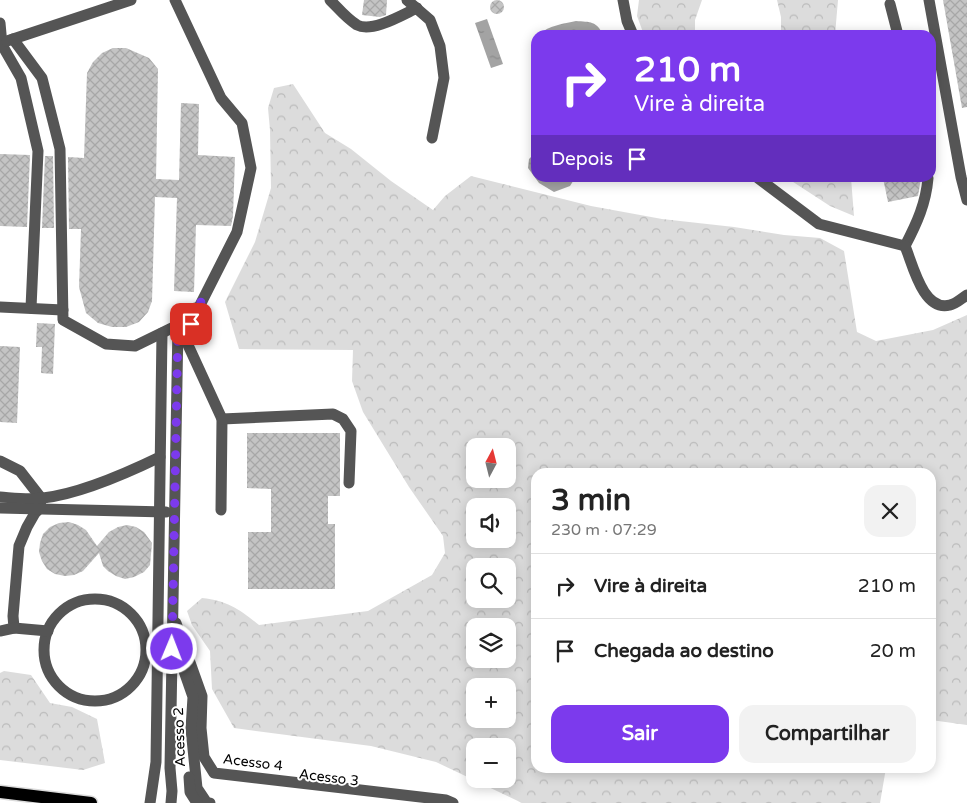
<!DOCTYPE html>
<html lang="pt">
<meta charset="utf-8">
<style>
body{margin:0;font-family:"Varela Round",sans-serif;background:#f2f2f2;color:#222;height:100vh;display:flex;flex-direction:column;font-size:19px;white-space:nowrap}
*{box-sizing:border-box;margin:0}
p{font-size:16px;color:#767676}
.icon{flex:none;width:28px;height:28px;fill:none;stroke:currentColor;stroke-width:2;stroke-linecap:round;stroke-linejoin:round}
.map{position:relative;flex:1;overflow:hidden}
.details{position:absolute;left:531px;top:468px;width:405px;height:305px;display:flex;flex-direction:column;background:#fff;border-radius:15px;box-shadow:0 2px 12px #0003}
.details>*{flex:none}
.hud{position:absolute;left:531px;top:30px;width:405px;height:152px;border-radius:15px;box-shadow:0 2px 12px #0003;background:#7c3aed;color:#fff;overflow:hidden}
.needle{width:32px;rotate:7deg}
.buttons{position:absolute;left:466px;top:438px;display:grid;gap:10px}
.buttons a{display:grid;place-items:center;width:50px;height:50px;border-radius:10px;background:#fff;box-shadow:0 2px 12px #0003;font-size:25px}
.pin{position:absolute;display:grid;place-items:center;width:42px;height:42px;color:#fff;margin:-21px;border-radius:10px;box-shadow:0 2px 8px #0006}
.me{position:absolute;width:55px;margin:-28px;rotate:1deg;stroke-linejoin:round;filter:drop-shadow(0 0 4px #0008)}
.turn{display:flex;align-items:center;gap:18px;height:105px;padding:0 20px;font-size:22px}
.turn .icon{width:65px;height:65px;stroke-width:2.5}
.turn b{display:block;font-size:35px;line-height:42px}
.then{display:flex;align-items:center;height:48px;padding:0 20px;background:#0003;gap:10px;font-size:19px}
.round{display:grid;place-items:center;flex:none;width:52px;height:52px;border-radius:15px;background:#f2f2f2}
.head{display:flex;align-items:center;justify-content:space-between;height:85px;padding:0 20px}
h1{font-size:30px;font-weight:700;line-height:38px}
.primary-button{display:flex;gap:10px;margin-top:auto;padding:10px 20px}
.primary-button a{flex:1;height:58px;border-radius:15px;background:#7c3aed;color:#fff;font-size:20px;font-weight:700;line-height:58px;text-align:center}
.primary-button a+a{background:#f2f2f2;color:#222}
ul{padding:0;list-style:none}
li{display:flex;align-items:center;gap:15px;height:65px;padding:0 20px;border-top:1px solid #e0e0e0}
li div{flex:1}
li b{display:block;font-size:19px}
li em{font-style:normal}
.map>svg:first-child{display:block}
.forest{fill:url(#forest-crowns);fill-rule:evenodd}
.water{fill:url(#water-ripples)}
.building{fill:url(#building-cross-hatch)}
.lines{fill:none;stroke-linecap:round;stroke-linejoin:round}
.major-casing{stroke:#dbdbdb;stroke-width:15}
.minor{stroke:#555;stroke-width:11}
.major{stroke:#000;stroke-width:12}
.route{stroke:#7c3aed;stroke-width:9;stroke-dasharray:0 16.2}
.labels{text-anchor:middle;stroke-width:4;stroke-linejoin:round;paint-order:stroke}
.street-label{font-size:14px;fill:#000;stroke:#fff}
</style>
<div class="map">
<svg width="967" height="803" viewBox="0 0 967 803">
<defs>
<pattern id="forest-crowns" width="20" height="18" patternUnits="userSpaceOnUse" patternTransform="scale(1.25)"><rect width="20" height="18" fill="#dcdcdc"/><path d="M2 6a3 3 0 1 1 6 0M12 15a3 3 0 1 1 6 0" fill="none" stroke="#bbb"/></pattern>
<pattern id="water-ripples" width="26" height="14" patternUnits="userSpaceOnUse" patternTransform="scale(1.25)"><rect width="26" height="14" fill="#a3a3a3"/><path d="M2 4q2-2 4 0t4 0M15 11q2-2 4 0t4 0" fill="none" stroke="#8b8b8b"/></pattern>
<pattern id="building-cross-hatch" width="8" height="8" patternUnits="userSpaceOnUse" patternTransform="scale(1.25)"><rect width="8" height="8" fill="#c4c4c4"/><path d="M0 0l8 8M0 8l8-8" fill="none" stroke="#a7a7a7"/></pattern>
</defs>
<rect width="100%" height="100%" fill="#fff"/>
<g class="forest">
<path d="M639 0H702L695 20V35H644L637 16Z"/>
<path d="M777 0H838L835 35H781V17Z"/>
<path d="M293 84 325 133 351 149 391 181 433 210 445 196 471 176 591 206 662 219 734 227 784 235 820 238 844 251 857 332 876 341 933 330 967 315V725L931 720V472H536V768H886L880 803H522L436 762 371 746 234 728 212 689 210 651 192 625 187 611 202 598C228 601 239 609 259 625L368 611 432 575 445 553 443 536 409 487 363 412 352 381 353 350 239 349 225 302 255 242 271 188 270 130 268 108 274 88ZM508 446V479H475V446ZM508 506V539H475V506ZM508 566V599H475V566ZM508 626V659H475V626ZM475 686H508V719H475ZM475 746H508V779H475Z"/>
<path d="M787 178H851L854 216 830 206Z"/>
<path d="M4 671 31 675 50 703 72 707 97 719 105 763 83 770 0 760V673Z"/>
</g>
<g class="water">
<path d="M487 19 503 64 491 68 475 23Z"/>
<path d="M576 21C590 22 597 21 603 35H539C548 25 564 24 576 21Z"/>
<path d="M536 152V178H575L570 186 554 192 539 183 528 168 529 159Z"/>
</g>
<g class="building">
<path d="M364 0H387L386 15 380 17 362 15Z"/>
<path d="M943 0H967V107L962 108Z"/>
<circle cx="497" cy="7" r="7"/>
<path d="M113 48H126L149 58 158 69 156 179 179 180 181 103 199 104 198 155 235 157 233 216 231 226 196 225 194 292 174 291 177 198 155 197 152 301 148 312 139 322 126 327H112L98 323 86 313 79 287 81 229H69L68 157 84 158 87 73 93 62 102 53Z"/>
<path d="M0 154 30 155 27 227 0 226Z"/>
<path d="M45 156H53L54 228H42Z"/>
<path d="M883 178H921L918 196 888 202Z"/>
<path d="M37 323 55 324 53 374 41 373 42 347H36Z"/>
<path d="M0 346 20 347 17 423 0 422Z"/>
<path d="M247 433H340V496H328V524H335V589H248V532H271V489L247 488Z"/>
<path d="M69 522 78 525 86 530 97 546 109 532 118 527 127 525 136 527 144 532 152 543 150 565 144 572 134 577 125 579 116 576 108 571 103 566 99 553 83 571 74 575 65 576 55 574 47 569 42 561 39 552 40 543 43 534 50 527 59 523Z"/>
</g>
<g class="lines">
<g class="major-casing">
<path id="major" d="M0 792 91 803"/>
</g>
<g class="minor">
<path d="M175 0 221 98 242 123 251 168 237 232 191 323 188 345 222 419 221 510"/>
<path d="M330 0C339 9 346 18 357 25 372 33 402 15 417 8"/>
<path d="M407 0 430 20 440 46 444 78 432 138"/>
<path d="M623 0 627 21 633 35"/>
<path d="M929 0 961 177 967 200"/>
<path d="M890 4 898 35"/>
<path d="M0 23 2 45 21 78 38 151 31 308"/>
<path d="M13 39 42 78 60 149 63 320 106 344 135 346 178 325 195 308"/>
<path d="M7 41 131 0"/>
<path d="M758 178 819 224 905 246C917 223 926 203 928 178"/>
<path d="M905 246C913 265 923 312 950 305 956 304 962 298 967 295"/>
<path d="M0 307 63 310"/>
<path d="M222 419 333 414 343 419 351 431 349 483"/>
<path d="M0 461 20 471 41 498 40 508 35 513 27 527 19 546 13 616 14 628 0 631"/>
<path d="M0 497C14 498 29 500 43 498 79 494 127 473 160 457"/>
<path d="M0 508 166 512"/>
<circle cx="95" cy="650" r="51"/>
<path d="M176 623 202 696 201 728 204 757 214 773 446 800 453 803"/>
<path d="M14 628 48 631"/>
<path d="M177 651 193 697 191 729 197 788 207 803H210"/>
<path d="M189 777 190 792 197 803"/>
<path d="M150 803 156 762 162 333"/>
<path d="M171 803 172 791 170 768 178 325"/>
</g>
<use href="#major" class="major"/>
</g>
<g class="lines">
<path class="route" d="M172 649 178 325 203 300 191 324"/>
</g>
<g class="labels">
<g class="street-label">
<text transform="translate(179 737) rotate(-92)" y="5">Acesso 2</text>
<text transform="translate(253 762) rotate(7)" y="5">Acesso 4</text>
<text transform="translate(329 777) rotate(7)" y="5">Acesso 3</text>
</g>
</g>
</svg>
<div class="buttons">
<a><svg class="needle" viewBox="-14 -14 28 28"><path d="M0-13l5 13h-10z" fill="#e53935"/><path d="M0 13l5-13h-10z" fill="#767676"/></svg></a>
<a><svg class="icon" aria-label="sound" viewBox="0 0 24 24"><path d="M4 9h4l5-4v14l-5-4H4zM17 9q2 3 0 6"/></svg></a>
<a><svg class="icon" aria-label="search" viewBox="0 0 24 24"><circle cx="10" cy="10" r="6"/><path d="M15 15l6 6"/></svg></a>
<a><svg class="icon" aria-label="layers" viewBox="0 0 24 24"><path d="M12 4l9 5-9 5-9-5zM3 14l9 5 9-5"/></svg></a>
<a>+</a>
<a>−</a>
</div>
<div class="pin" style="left:191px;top:324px;background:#d93025"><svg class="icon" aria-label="arrive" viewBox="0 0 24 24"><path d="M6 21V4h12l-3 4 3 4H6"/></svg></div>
<svg class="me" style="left:172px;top:649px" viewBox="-20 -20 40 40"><circle r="17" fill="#7c3aed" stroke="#fff" stroke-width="3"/><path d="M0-11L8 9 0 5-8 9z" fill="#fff"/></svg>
<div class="hud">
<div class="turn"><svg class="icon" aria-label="right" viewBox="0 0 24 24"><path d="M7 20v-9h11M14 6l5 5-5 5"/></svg><div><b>210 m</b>Vire à direita</div></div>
<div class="then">Depois<svg class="icon" aria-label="arrive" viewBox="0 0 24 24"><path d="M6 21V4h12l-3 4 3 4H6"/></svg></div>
</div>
<section class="details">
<div class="head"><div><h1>3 min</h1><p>230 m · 07:29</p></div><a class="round"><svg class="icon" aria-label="close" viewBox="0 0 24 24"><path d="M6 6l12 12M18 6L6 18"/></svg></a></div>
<ul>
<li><svg class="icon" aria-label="right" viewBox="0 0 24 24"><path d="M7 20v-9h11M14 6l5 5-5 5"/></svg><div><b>Vire à direita</b></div><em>210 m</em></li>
<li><svg class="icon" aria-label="arrive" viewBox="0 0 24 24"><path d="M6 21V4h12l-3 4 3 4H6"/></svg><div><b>Chegada ao destino</b></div><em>20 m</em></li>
</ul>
<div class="primary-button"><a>Sair</a><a>Compartilhar</a></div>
</section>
</div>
